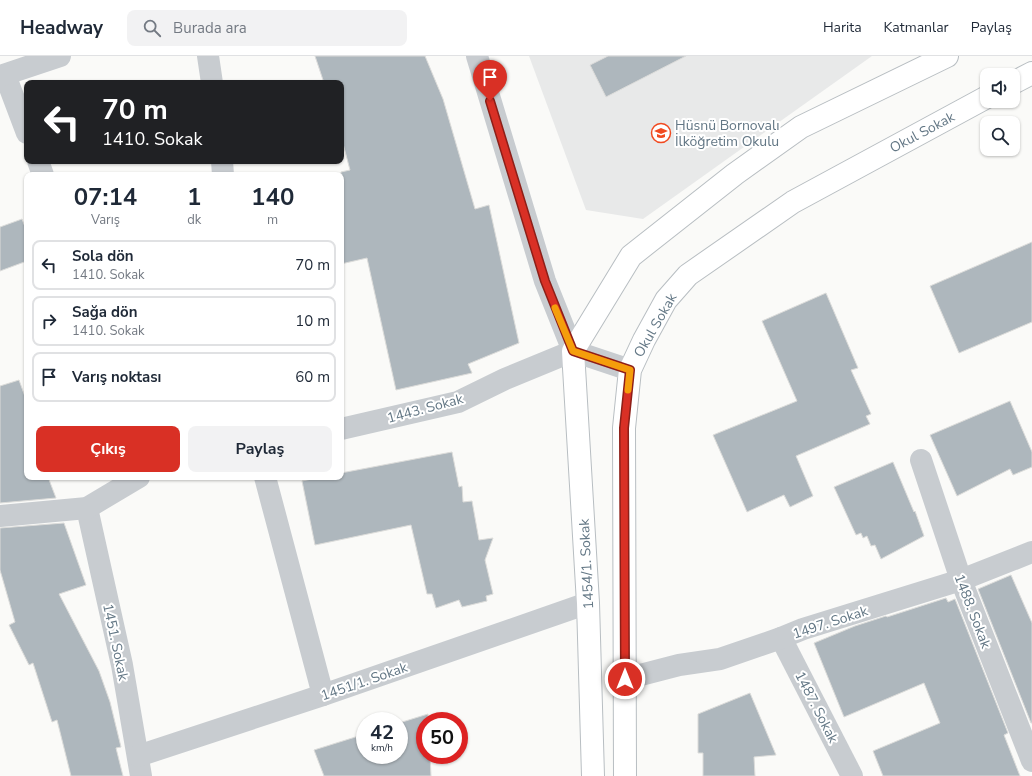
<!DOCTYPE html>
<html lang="tr">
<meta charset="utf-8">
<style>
body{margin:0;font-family:"Nunito Sans",sans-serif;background:#f2f2f3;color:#1f2937;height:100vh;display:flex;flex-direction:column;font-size:15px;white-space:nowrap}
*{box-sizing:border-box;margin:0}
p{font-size:13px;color:#747a83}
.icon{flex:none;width:22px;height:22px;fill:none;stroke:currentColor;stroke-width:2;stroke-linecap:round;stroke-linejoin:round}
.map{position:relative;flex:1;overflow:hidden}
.panel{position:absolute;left:24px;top:116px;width:320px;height:308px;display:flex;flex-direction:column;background:#fff;border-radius:8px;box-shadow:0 1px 3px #0004}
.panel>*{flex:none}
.guide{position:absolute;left:24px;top:24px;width:320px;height:84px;border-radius:8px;box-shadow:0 1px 3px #0004;background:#202124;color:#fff;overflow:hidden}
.buttons{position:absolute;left:980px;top:12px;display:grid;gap:8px}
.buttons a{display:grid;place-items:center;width:40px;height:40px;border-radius:8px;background:#fff;box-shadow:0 1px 3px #0004;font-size:20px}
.speed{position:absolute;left:356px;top:656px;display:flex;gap:8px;font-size:20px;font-weight:700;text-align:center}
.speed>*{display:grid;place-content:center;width:52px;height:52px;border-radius:50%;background:#fff;box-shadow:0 1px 3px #0004;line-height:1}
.speed small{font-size:10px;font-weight:400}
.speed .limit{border:6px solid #d22;background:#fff;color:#111}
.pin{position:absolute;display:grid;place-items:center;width:34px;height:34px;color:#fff;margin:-41px -17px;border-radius:50% 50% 50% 0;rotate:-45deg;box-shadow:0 0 4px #0007}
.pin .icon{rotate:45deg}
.me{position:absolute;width:44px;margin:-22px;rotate:0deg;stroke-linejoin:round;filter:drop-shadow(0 0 3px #0008)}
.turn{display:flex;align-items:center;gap:14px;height:84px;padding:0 12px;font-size:18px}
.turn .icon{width:52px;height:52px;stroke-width:2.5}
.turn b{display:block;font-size:28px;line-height:34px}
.eta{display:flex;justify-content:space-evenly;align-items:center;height:68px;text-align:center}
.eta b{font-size:24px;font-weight:700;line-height:28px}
.cta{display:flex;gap:8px;margin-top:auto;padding:8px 12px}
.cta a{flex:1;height:46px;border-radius:8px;background:#d93025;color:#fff;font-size:16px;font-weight:700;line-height:46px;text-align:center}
.cta a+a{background:#f2f2f3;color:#1f2937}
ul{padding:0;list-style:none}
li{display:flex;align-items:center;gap:12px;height:50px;margin:0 8px 6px;padding:0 4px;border:2px solid #e0e1e3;border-radius:8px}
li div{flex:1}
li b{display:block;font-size:15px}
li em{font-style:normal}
header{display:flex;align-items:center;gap:24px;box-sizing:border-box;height:56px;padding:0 20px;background:#fff;border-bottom:1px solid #e0e1e3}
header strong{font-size:19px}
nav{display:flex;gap:22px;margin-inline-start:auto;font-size:14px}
.search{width:280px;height:36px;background:#f2f2f3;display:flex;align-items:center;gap:10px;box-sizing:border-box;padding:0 14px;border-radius:8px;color:#747a83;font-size:15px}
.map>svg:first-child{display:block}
.built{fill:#e8e9e9}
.building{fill:#aeb7bd;stroke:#dcdcda}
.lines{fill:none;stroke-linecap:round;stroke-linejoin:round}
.major-casing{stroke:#b8bec2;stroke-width:24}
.minor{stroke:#c8ccd0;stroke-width:22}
.major{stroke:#fff;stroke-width:22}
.route-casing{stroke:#8d1f18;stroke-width:10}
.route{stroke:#d93025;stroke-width:7}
.slow{stroke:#f59e0b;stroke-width:7}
.labels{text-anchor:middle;stroke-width:4;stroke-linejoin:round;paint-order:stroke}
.poi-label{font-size:14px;fill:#637785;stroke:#fff;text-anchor:start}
.street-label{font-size:14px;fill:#637785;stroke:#fff}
</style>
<header>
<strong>Headway</strong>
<div class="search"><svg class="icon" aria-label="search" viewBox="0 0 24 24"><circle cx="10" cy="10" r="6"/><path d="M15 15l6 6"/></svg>Burada ara</div>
<nav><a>Harita</a><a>Katmanlar</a><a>Paylaş</a></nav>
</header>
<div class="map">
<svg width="1032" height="720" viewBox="0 0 1032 720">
<rect width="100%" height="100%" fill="#fafaf8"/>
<path class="built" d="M529 0H872L643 163 586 154Z"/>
<g class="building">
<path d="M315 0H425L443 43 475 153 489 149 519 287 468 308 472 317 396 334 367 202 341 208V116L350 114 341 80V27H324Z"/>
<path d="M608 0H686L606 41 590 9Z"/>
<path d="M22 163 27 176V205L0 215V171Z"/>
<path d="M1032 186V266L959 297 930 230Z"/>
<path d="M826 237 858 312 851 314 871 358 866 360 870 368 796 400 813 440 790 451 784 439 747 456 713 379 797 345 762 265Z"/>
<path d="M19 324 27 346V421H48L56 442 0 447V330Z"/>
<path d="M1010 345 1032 396V411L1013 419 1010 413 957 440 930 379Z"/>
<path d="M452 396 459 431 462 430 463 446 472 445 479 484 493 482 485 504 493 538 486 540 487 545 462 551 459 544 436 552 432 538H427L411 469 315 489 302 425 322 421H341V417Z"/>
<path d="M893 406 914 456 915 455 924 480 881 503 875 489 871 490 867 480 863 482 861 477 856 479 834 431Z"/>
<path d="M64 467 86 529 59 538 99 615 110 646 121 691 116 692 123 720H71L57 664 52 666 33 607 29 609 9 569 15 566 0 514V472Z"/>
<path d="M1011 519 1032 567V667H1031L978 533Z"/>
<path d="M946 542 948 546 955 543 1008 677 1004 679 1020 720H883L873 695 940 667 924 627 844 661 814 587 855 570 886 560 887 561Z"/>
<path d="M750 637 776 699 754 701 755 720H703V697H698V658Z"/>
<path d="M428 658V665H425V699H430L431 720H324L314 694 365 678V699H399V667Z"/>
</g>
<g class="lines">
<g class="major-casing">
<g id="major">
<path d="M1013 27 1032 17"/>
<path d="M593 720 588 547 573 295 631 200 735 118 801 71 947 0"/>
<path d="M625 720 624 372 630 314 644 284 666 244 688 219 793 146 987 41"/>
</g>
</g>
<g class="minor">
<path d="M208 0 212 27"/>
<path d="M477 0 545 225 573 295 630 314"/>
<path d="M5 19 27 77"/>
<path d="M0 20 60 0"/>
<path d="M38 105 43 119"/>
<path d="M222 105 223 119"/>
<path d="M341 373 458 346 505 323 573 295"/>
<path d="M921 404 961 524 1032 705"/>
<path d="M265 421 323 639"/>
<path d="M87 452 122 609 141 720"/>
<path d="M0 460 87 452 139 421"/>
<path d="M781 582 852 720"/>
<path d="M625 623 679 609 720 603 781 582 803 573 961 524 1032 496"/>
<path d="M138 700 323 639 588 547"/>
</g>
<use href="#major" class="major"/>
</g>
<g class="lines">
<g class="route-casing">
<path id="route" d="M490 45 545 225 573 295 630 314 624 372 625 623"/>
</g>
<use href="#route" class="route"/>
<path class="slow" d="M555 252 573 295 630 314 628 334"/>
</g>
<defs>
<g id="school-ring" transform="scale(1)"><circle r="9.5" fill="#fff" stroke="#f14a20" stroke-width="1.5"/><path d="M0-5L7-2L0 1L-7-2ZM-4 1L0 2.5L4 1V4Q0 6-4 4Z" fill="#f14a20"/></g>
</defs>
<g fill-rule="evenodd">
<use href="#school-ring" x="661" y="77"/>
</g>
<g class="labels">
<g class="poi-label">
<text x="675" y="74">Hüsnü Bornovalı<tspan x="675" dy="16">İlköğretim Okulu</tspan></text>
</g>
<g class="street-label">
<text transform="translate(922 76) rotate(-28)" y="5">Okul Sokak</text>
<text transform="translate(655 269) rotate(-60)" y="5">Okul Sokak</text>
<text transform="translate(425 352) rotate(-15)" y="5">1443. Sokak</text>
<text transform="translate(586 508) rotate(-93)" y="5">1454/1. Sokak</text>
<text transform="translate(973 555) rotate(69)" y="5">1488. Sokak</text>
<text transform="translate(830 566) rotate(-18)" y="5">1497. Sokak</text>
<text transform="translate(116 586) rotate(78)" y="5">1451. Sokak</text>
<text transform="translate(364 625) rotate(-19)" y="5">1451/1. Sokak</text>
<text transform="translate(817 651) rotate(63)" y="5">1487. Sokak</text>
</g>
</g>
</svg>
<div class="buttons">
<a><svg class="icon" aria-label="sound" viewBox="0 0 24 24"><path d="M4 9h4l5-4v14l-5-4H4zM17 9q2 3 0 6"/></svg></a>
<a><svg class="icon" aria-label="search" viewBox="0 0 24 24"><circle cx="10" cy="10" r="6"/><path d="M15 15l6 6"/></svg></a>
</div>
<div class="speed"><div>42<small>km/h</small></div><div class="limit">50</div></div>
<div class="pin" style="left:490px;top:45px;background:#d93025"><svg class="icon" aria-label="arrive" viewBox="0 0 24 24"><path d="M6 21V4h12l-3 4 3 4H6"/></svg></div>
<svg class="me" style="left:625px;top:623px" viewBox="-20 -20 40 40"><circle r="17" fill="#d93025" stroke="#fff" stroke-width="3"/><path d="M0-11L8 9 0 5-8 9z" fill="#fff"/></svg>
<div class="guide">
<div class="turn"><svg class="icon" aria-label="left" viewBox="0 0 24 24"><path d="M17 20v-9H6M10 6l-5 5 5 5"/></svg><div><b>70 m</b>1410. Sokak</div></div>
</div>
<section class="panel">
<div class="eta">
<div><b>07:14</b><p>Varış</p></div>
<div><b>1</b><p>dk</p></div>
<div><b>140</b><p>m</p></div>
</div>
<ul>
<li><svg class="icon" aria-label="left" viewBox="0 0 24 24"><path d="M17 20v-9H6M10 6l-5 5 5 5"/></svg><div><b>Sola dön</b><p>1410. Sokak</p></div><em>70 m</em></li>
<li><svg class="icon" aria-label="right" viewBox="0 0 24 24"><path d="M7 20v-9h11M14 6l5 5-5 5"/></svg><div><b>Sağa dön</b><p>1410. Sokak</p></div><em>10 m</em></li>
<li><svg class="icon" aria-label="arrive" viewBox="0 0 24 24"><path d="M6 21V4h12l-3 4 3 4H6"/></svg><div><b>Varış noktası</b></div><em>60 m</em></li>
</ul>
<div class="cta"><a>Çıkış</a><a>Paylaş</a></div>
</section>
</div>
